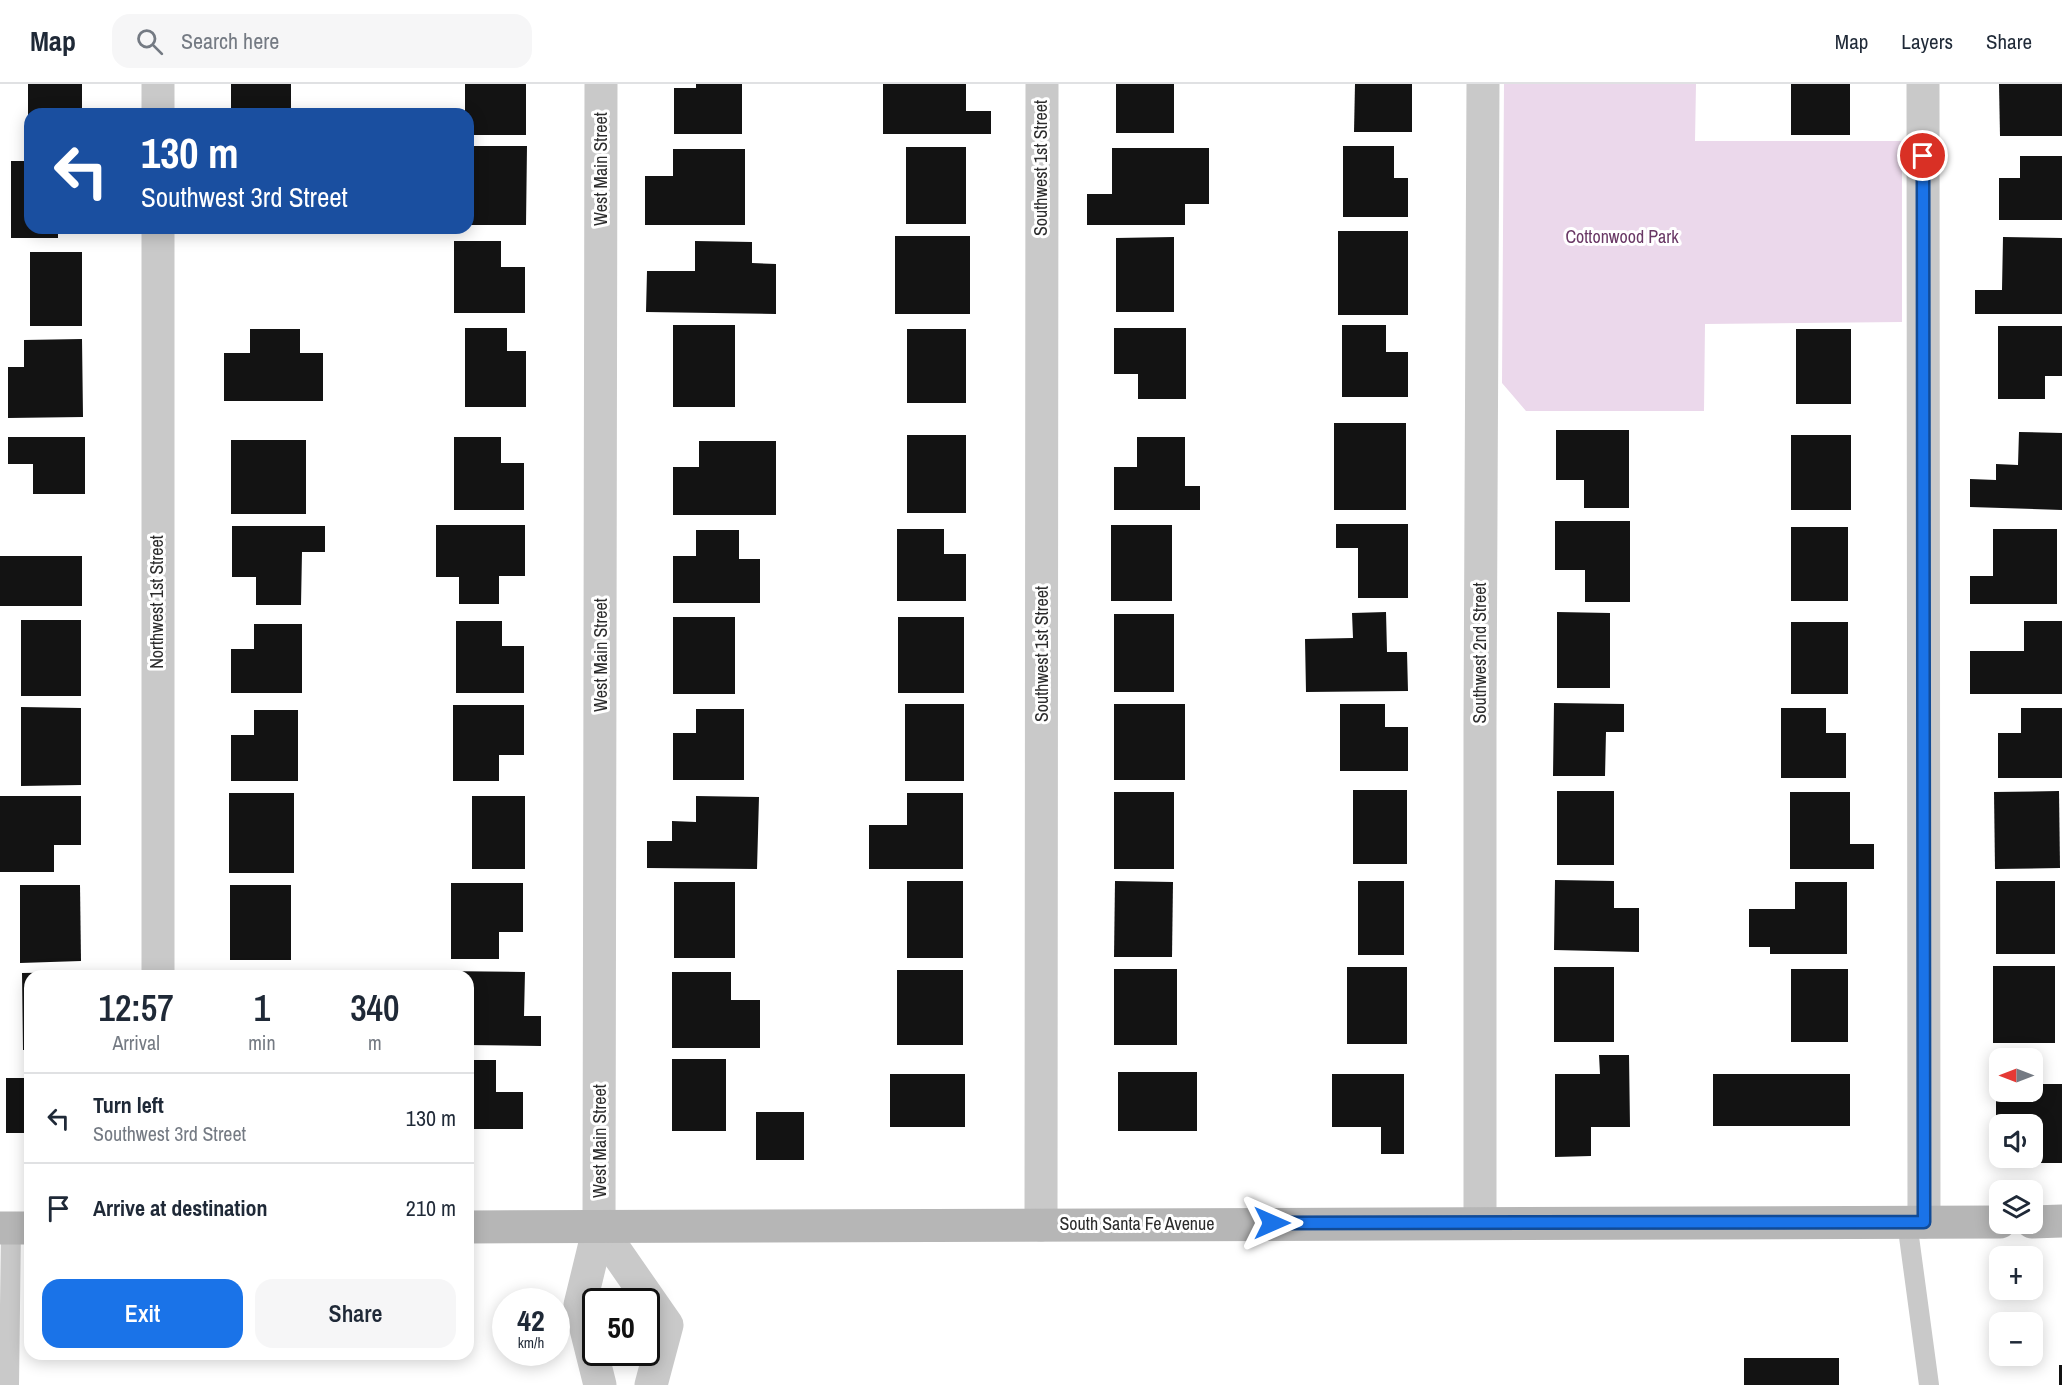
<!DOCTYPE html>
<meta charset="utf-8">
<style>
body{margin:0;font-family:"Archivo Narrow",sans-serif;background:#f6f6f7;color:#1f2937;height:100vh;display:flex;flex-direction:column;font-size:22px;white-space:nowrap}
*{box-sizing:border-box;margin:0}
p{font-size:20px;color:#747a83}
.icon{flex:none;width:33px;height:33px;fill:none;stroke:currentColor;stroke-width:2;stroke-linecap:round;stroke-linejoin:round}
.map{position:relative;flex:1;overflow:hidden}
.sheet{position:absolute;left:24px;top:886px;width:450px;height:390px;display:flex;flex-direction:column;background:#fff;border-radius:18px;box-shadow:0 3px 15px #0003}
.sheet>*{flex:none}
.guide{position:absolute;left:24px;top:24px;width:450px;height:126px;border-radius:18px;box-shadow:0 3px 15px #0003;background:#1a4fa0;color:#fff;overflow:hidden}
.needle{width:39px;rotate:270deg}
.controls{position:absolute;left:1989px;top:964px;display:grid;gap:12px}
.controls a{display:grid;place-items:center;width:54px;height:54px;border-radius:12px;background:#fff;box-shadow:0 3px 15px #0003;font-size:30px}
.speed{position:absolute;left:492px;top:1204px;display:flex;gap:12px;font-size:30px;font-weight:700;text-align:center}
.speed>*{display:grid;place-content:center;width:78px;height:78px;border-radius:50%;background:#fff;box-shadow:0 3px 15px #0003;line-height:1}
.speed small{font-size:15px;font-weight:400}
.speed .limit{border:3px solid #111;border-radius:9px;background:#fff;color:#111}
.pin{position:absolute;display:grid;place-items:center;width:51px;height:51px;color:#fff;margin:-26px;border:3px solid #fff;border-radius:50%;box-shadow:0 2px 6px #0007}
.me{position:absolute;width:66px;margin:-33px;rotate:90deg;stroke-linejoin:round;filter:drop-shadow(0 0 4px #0008)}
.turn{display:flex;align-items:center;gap:21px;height:126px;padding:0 18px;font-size:27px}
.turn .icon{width:78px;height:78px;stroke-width:2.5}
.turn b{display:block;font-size:42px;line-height:51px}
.eta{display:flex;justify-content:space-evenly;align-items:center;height:102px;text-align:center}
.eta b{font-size:36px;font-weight:600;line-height:42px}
.action{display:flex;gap:12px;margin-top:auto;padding:12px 18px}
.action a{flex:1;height:69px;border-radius:18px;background:#1a73e8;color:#fff;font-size:24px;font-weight:600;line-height:69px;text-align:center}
.action a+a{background:#f6f6f7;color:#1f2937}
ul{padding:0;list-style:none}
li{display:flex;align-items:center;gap:18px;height:90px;padding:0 18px;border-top:2px solid #e0e1e3}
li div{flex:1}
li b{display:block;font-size:22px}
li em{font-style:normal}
header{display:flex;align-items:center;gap:36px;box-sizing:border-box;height:84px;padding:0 30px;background:#fff;border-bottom:2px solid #e0e1e3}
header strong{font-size:28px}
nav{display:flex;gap:33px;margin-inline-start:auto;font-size:21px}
.search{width:420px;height:54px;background:#f6f6f7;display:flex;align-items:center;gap:15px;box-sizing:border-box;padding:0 21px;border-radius:18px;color:#747a83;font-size:22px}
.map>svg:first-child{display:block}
.green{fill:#ebd8eb}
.building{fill:#131313}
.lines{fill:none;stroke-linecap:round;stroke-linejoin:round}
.service{stroke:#c9c9c9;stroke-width:20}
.minor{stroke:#c9c9c9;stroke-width:33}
.secondary{stroke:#b6b6b6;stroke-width:33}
.route-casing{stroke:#114b97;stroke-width:15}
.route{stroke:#1a73e8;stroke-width:10}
.labels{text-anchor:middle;stroke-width:6;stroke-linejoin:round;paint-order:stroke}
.street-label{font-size:18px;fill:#2c2c2c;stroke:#fff}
.park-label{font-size:18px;fill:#693865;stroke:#fff}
</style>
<header>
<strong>Map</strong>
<div class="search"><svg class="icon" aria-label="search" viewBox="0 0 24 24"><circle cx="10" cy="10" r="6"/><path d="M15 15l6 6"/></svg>Search here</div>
<nav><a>Map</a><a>Layers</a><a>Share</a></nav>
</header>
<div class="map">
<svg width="2062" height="1301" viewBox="0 0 2062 1301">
<rect width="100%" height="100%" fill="#fff"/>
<path class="green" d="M1504 0H1696L1695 57H1902V238L1705 240 1704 327H1526L1502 299Z"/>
<g class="building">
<path d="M28 0H82V30H30V67H28Z"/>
<rect x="231" y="0" width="60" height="30"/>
<path d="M465 0H526V51H468V30H465Z"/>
<path d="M696 0H742V50H674V4H696Z"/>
<path d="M883 0H966V27H991V50H883Z"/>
<rect x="1116" y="0" width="58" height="49"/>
<path d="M1355 0H1412V48H1354Z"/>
<rect x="1791" y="0" width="59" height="51"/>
<path d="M1999 0H2062V52H2000Z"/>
<path d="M471 62H527L526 141H468V89H470Z"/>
<path d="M1343 62H1394V94H1408V133H1343Z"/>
<rect x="906" y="63" width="60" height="77"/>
<path d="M1112 64H1209V120H1185V141H1087V110H1112Z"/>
<path d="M673 65H745V141H645V92H673Z"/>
<path d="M2020 72H2062V136H1999V94H2020Z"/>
<path d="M11 77H30V144H58V154H11Z"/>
<rect x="1338" y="147" width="70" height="84"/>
<rect x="895" y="152" width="75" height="78"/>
<path d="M1174 153V228H1116V154Z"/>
<path d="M2003 153 2062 154V230H1975V206H2002Z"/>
<path d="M454 157H501V183H525V229H454Z"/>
<path d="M695 157 752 158V179L776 180V230L646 228 647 187H695Z"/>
<rect x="30" y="168" width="52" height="74"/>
<rect x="673" y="241" width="62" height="82"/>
<path d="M1342 241H1386V268H1408V313H1342Z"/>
<path d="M1998 242H2062V292H2045V315H1998Z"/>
<path d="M465 244H507V267H526V323H465Z"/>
<path d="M1114 244H1186V315H1138V290H1114Z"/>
<path d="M250 245H300V269H323V317H224V269H250Z"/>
<rect x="907" y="245" width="59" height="74"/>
<rect x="1796" y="245" width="55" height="75"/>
<path d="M82 255 83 333 8 334V283H24V256Z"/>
<rect x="1334" y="339" width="72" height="87"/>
<path d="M1556 346H1629V424H1584V396H1556Z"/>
<path d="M2019 348 2062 349V426L1970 423V395L1996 396V380L2018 381Z"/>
<rect x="907" y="351" width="59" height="78"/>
<rect x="1791" y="351" width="60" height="75"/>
<path d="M8 353H85V410H33V380H8Z"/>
<path d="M454 353H501V379H524V426H454Z"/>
<path d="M1137 353H1185V402H1200V426H1114V383H1137Z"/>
<rect x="231" y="356" width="75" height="74"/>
<path d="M699 357H776V431H673V383H699Z"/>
<path d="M1555 437H1630V518H1585V486H1555Z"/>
<path d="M1336 440H1408V514H1358V464H1336Z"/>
<path d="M436 441H525V492H499V520H459V493H436Z"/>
<rect x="1111" y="441" width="61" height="76"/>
<path d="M232 442H325V468H302L301 521H256V493H232Z"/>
<rect x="1791" y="443" width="57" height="74"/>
<path d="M897 445H944V470H966V517H897Z"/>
<path d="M1993 445H2057V520H1970V492H1993Z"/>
<path d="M696 446H739V475H760V519H673V472H696Z"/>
<rect x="0" y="472" width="82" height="50"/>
<path d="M1386 528 1387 568H1407L1408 607 1306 608 1305 555 1353 554 1352 529Z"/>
<path d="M1557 528 1610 529V604H1557Z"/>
<rect x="1114" y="530" width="60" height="78"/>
<rect x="673" y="533" width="62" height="77"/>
<rect x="898" y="533" width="66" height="76"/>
<rect x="21" y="536" width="60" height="76"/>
<path d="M456 537H502V562H524V609H456Z"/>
<path d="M2024 537H2062V610H1970V567H2024Z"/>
<rect x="1791" y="538" width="57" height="72"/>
<path d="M254 540H302V609H231V565H254Z"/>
<path d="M1554 619 1624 620V648H1606L1605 692H1553Z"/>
<rect x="905" y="620" width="59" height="77"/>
<rect x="1114" y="620" width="71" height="76"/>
<path d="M1340 620H1385V643H1408V687H1340Z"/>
<path d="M453 621H524V671H499V697H453Z"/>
<path d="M21 623 81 624V701L21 702Z"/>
<path d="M1781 624H1826V649H1846V694H1781Z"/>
<path d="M2021 624H2062V694H1998V649H2021Z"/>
<path d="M696 625H744V696H673V649H696Z"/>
<path d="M254 626H298V697H231V651H254Z"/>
<rect x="1353" y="706" width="54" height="74"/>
<rect x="1557" y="707" width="57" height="74"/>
<path d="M2059 707 2060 784 1995 785 1994 708Z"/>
<rect x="1114" y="708" width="60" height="77"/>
<path d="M1790 708H1850V760H1874V785H1790Z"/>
<rect x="229" y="709" width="65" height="80"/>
<path d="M907 709H963V785H869V741H907Z"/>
<path d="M0 712H81V761H54V788H0Z"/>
<rect x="472" y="712" width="53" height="73"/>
<path d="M696 712 759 713 757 785 647 784V757H672V737L696 738Z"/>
<path d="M1555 796 1614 797V824H1639V868L1554 866Z"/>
<rect x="907" y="797" width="56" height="77"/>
<path d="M1115 797 1173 798 1172 873H1114Z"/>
<rect x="1358" y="797" width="46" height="74"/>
<rect x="1996" y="797" width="59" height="73"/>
<rect x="674" y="798" width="61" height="76"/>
<path d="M1795 798H1847V870H1770V863H1749V825H1795Z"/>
<path d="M451 799H523V848H499V875H451Z"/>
<path d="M20 801H80L81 877 20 879Z"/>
<rect x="230" y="801" width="61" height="75"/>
<rect x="1993" y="882" width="62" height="77"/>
<rect x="1347" y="883" width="60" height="77"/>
<rect x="1554" y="883" width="60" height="75"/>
<rect x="1114" y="885" width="63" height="76"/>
<rect x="1791" y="885" width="57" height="73"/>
<rect x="897" y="886" width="66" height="75"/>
<rect x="229" y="887" width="96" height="5"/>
<path d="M440 887 525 888 524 932H541V962L468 961V892H440Z"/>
<path d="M83 888V892H30V966H23L22 889Z"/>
<path d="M672 888H731V916H760V964H672Z"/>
<path d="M1599 971H1629L1630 1043H1591V1072L1555 1073V990H1600Z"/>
<rect x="672" y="975" width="54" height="72"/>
<path d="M468 976H496V1008H523V1045H468Z"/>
<rect x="1118" y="988" width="79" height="59"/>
<rect x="890" y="990" width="75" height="53"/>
<path d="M1332 990H1404V1070H1381V1043H1332Z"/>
<rect x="1713" y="990" width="137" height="52"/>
<rect x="6" y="994" width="24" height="55"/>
<path d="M1996 1000H2000V1008H2032V1000H2062V1079H2030V1074H2032V1041H2000V1054H1996Z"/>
<rect x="756" y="1028" width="48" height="48"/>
<rect x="1744" y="1274" width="95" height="27"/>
<rect x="2059" y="1281" width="3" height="20"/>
</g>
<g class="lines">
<g class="service">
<path d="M1907 1138 1929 1301"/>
<path d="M9 1301 11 1144"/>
</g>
<g class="minor">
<path d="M1923 0 1924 1138"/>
<path d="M158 30V0"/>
<path d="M158 892V144"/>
<path d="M1480 1138V642L1483 0"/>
<path d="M1041 1141 1042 0"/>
<path d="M599 1143 667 1241 651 1301"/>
<path d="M600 1301 580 1221 599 1143 601 0"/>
</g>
<g class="secondary">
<path d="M2032 1138 2062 1137"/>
<path d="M468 1143 2000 1138"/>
<path d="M0 1144H30"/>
</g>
</g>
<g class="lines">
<g class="route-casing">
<path id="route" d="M1272 1139 1924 1138 1923 72"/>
</g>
<use href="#route" class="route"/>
</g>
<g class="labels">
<g class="street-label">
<text transform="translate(1041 84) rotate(-90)" y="6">Southwest 1st Street</text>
<text transform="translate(601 85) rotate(-90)" y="6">West Main Street</text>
<text transform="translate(157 518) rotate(-90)" y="6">Northwest 1st Street</text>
<text transform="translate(1480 569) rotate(-90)" y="6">Southwest 2nd Street</text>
<text transform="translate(1042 570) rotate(-90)" y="6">Southwest 1st Street</text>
<text transform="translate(601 571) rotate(-90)" y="6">West Main Street</text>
<text transform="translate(600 1057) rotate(-90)" y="6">West Main Street</text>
<text x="1137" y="1146">South Santa Fe Avenue</text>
</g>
<g class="park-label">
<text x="1622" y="159">Cottonwood Park</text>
</g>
</g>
</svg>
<div class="controls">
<a><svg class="needle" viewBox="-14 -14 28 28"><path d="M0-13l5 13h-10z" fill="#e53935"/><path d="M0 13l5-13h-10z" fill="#747a83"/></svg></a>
<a><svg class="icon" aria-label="sound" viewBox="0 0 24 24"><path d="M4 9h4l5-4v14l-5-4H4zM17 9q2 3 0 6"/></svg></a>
<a><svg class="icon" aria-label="layers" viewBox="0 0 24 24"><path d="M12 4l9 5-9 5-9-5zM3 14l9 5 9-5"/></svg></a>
<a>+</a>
<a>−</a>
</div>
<div class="speed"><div>42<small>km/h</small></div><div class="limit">50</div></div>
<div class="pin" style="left:1923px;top:72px;background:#d93025"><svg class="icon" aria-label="arrive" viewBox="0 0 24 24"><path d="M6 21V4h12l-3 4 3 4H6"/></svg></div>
<svg class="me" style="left:1272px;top:1139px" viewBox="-20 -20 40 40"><path d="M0-17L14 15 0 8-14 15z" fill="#1a73e8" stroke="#fff" stroke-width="4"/></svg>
<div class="guide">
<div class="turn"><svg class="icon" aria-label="left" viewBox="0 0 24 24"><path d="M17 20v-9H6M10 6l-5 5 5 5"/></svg><div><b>130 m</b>Southwest 3rd Street</div></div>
</div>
<section class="sheet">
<div class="eta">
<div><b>12:57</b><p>Arrival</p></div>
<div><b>1</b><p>min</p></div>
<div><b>340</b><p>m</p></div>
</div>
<ul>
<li><svg class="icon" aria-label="left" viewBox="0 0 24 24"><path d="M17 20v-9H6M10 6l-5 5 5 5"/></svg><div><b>Turn left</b><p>Southwest 3rd Street</p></div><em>130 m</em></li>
<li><svg class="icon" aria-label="arrive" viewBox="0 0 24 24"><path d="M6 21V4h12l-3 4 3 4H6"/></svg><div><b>Arrive at destination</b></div><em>210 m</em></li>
</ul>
<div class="action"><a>Exit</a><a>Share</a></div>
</section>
</div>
